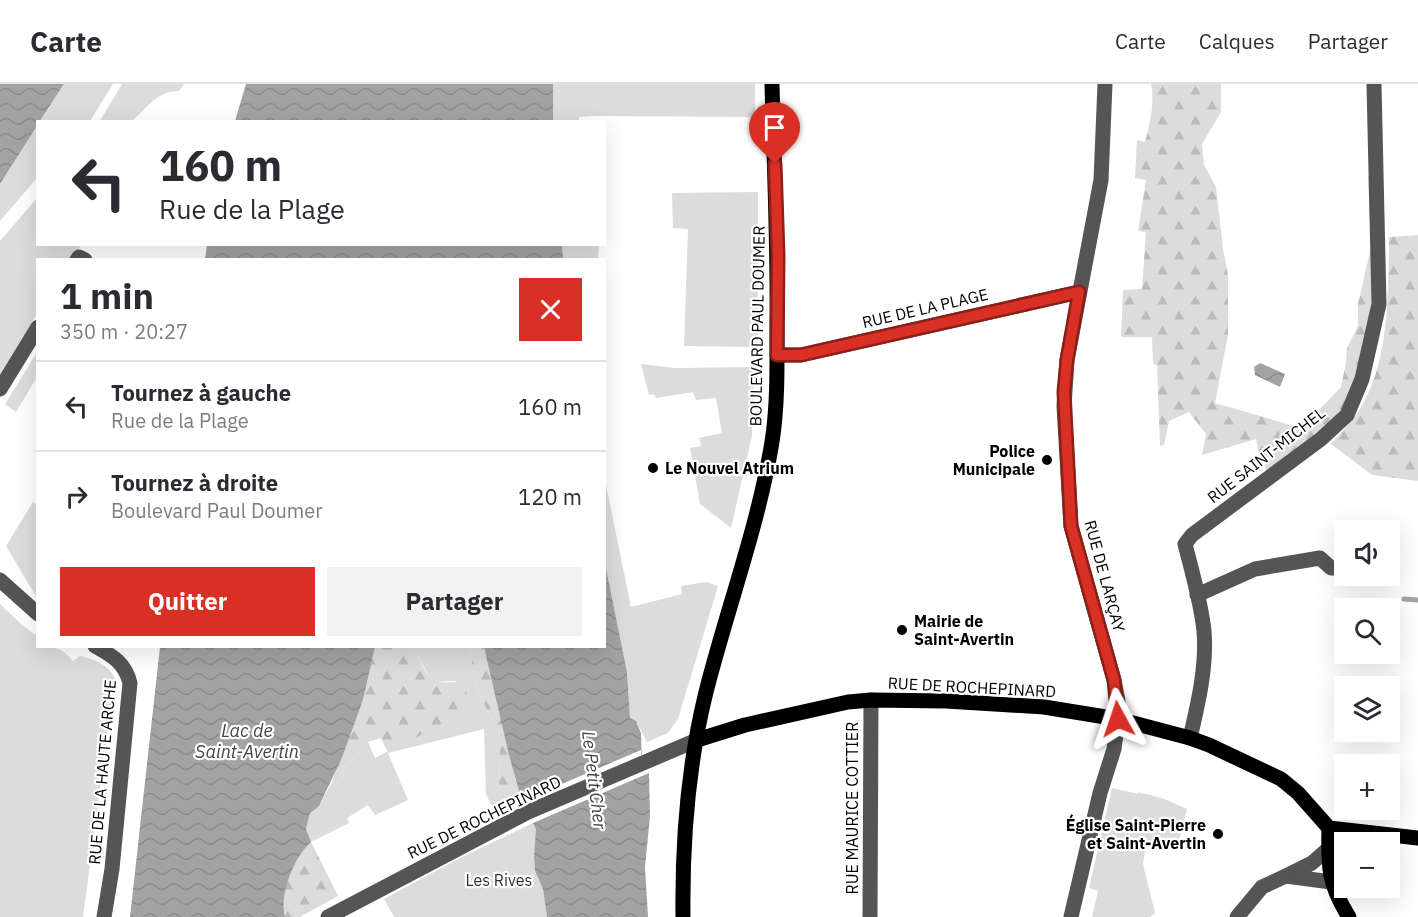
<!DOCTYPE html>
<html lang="fr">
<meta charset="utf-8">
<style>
body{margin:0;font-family:"IBM Plex Sans",sans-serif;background:#f2f2f3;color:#2b2b33;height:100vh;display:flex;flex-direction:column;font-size:22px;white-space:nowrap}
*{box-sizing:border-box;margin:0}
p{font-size:20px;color:#7c7c81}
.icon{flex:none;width:33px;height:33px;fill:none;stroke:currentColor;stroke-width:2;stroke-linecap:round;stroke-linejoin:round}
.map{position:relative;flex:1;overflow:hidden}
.panel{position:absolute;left:36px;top:174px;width:570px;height:390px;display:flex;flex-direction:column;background:#fff;border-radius:0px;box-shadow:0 6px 24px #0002}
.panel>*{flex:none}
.top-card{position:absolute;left:36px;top:36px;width:570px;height:126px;border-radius:0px;box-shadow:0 6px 24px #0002;background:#fff;color:#2b2b33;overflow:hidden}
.controls{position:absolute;left:1334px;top:436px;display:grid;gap:12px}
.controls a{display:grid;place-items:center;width:66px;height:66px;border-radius:0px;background:#fff;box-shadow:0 6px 24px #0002;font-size:30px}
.pin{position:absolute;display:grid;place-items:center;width:51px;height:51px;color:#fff;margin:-62px -26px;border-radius:50% 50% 50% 0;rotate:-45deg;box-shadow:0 0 6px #0007}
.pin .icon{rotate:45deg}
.me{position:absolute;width:66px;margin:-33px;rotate:355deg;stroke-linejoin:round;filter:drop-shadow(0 0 4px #0008)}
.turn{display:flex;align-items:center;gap:21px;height:126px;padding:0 24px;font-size:27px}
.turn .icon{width:78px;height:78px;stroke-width:2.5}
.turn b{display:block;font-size:42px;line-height:51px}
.round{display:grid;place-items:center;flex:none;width:63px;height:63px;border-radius:0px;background:#f2f2f3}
.headline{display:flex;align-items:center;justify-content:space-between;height:102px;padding:0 24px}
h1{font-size:36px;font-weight:700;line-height:45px}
.primary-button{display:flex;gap:12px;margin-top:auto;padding:12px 24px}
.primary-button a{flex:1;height:69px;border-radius:0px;background:#d93025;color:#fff;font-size:24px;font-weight:700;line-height:69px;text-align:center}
.primary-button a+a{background:#f2f2f3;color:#2b2b33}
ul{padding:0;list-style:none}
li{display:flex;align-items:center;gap:18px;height:90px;padding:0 24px;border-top:2px solid #e1e1e2}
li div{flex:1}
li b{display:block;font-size:22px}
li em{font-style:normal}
header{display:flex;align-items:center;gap:36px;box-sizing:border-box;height:84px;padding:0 30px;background:#fff;border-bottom:2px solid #e1e1e2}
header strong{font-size:28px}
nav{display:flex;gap:33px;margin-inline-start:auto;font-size:21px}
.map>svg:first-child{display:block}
.green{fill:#dcdcdc}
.forest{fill:url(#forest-firs)}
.water{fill:url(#water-waves)}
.pier{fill:#fff}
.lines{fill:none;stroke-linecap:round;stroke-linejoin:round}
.stream{stroke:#a3a3a3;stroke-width:5}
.minor{stroke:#555;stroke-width:15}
.major{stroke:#000;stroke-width:15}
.route-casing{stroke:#8d1f18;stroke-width:15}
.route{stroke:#d93025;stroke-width:10}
.poi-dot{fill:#000;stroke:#fff;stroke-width:2}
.labels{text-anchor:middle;stroke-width:4.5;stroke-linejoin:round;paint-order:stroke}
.street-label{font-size:16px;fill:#000;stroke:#fff}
.poi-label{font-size:16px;font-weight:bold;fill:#000;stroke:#fff;text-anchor:end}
.park-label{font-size:16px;fill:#333;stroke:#fff}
.water-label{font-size:18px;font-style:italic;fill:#444;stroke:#fff}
</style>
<header>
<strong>Carte</strong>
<nav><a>Carte</a><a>Calques</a><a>Partager</a></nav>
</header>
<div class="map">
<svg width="1418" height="833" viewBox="0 0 1418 833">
<defs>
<pattern id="forest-firs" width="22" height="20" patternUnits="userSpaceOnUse" patternTransform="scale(1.5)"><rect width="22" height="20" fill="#dcdcdc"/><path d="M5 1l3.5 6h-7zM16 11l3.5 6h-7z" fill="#bbb"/></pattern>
<pattern id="water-waves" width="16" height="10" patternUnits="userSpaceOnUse" patternTransform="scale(1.5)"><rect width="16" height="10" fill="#a3a3a3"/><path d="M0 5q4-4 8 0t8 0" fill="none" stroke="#8b8b8b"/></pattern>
</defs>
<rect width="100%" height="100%" fill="#fff"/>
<g class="green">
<path d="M64 0H113L90 37 40 38Z"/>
<path d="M122 0H184L179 7C157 7 148 23 132 37H100Z"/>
<path d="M553 0H755V33L594 32 579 33V37L553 38Z"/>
<path d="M37 42V94L0 137V100Z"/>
<path d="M758 108V263L684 262 688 145 673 144 672 109Z"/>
<path d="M37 114 38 160 81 161 72 175 38 176 37 230 0 290V157Z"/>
<path d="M562 161H599L598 175H563Z"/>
<path d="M36 270 37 271V293L16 328 5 320Z"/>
<path d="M641 280 675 284 755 283 752 352 731 444 700 420 690 364 701 362 699 354 722 349 716 314 696 316 693 308 656 314 654 310 649 311Z"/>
<path d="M604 391 631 523 682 510 681 502 706 498 718 502 678 635 668 649 647 658 636 637 630 634 627 588 605 479Z"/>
<path d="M33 418 38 421 37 514 6 462Z"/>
<path d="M0 520 22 541 37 552 38 562C54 562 62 564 73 577L80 572C101 578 108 580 118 600L112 615 83 833H0Z"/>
<path d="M414 563H469L477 605 488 628 498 642 500 673 499 701 501 713 508 724 495 729 486 710 484 645 388 669 408 716 375 731 368 721 347 734 349 739 311 758 306 745 310 729 319 722 331 700 368 658 375 674 423 649 456 597 437 598 430 595Z"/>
<path d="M1112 704 1138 710V708L1162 714 1187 725 1177 765 1146 761 1143 780 1155 829 1150 833H1092L1098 807 1089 804Z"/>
<path d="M533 739 537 745 534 772 535 787 543 805 547 833H394L384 815 456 776Z"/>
</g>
<g class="forest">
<path d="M1151 0H1221V28L1202 60 1204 81 1216 103 1223 165 1228 191V251L1215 319 1294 342 1316 329 1341 303 1346 279 1347 264 1358 242V220L1371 163 1368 93 1373 95C1374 164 1378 232 1353 298 1349 309 1345 321 1338 331 1323 352 1288 372 1267 387L1258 366 1256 355 1202 371 1206 350 1189 328 1169 337 1164 361 1160 362 1157 281 1153 280 1152 253H1121L1123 206 1142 205 1146 148 1138 147 1146 96 1135 94 1137 56 1145 58C1150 40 1155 19 1151 0Z"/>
<path d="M1418 151V397L1372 391 1331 360C1339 350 1350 340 1358 328 1390 280 1388 209 1389 153Z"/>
<path d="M375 563H414C419 571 425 592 433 596 451 605 469 584 467 623L459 630 388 669 381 654 368 658 331 700 363 616Z"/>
<path d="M469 563H484C498 614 508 666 522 717L508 724 501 713 499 701 500 673 498 642 488 628 477 605Z"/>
<path d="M311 758 338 812 300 833H285C279 810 293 773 311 758Z"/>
</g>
<g class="water">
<path d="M0 0H64L40 37 38 38 37 42 0 100Z"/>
<path d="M246 0H553V37H235Z"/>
<path d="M207 161 562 160 563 175H205Z"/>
<path d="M1260 279 1285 290 1280 303 1255 291 1254 283Z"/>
<path d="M605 479 627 588 630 634 636 637 641 649 642 679 649 689 650 732 645 783 648 833H547L543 805 535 787 534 772 536 745 522 717 509 671 484 563 604 562Z"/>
<path d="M160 563H375L363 616 341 676 319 722 310 729 306 745 311 758C294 773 279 810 285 833H130Z"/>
</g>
<path class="pier" d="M641 666 642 679 649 689 533 739 522 717Z"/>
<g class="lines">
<path class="stream" d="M1404 515 1418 516"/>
<g class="minor">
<path d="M77 176 79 173 85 176"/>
<path d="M777 271H801L1079 208"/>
<path d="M0 305 38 243"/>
<path d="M0 496 38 530"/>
<path d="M1197 511 1255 485 1320 474 1331 484H1344"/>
<path d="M95 562C113 572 125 579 130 599L112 785 104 833"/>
<path d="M1190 654C1198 620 1207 582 1204 547 1201 518 1192 488 1185 460L1192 451 1321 355 1347 331 1362 295 1379 220 1374 0"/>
<path d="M1329 764 1312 779 1286 792 1331 798"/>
<path d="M328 833 528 728 697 656"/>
<path d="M870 833 871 616"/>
<path d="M1071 833 1100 709 1114 665 1118 635V617L1114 596 1071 442 1064 322 1067 276 1101 96 1105 0"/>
<path d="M1237 833 1262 803 1286 792"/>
</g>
<g class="major">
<path d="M697 656 745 641 848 618 871 616 946 617 1044 623 1118 635 1190 654 1209 661 1281 695 1298 709 1329 744 1418 754"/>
<path d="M1329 744C1328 782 1328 800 1349 833"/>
<path d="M683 833C682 758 688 681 706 608 727 525 758 443 772 358 778 320 777 279 777 240 778 160 774 80 772 0"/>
</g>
</g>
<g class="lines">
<g class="route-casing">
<path id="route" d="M775 80 778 172 777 271H801L1079 208 1067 276 1064 308 1071 442 1114 596 1118 635"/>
</g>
<use href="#route" class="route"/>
</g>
<g class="poi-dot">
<circle cx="1047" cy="376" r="6"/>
<circle cx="653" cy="384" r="6"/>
<circle cx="902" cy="546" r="6"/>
<circle cx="1218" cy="750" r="6"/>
</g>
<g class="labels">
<g class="street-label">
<text transform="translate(925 224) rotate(-13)" y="6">RUE DE LA PLAGE</text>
<text transform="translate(757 242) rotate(-89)" y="6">BOULEVARD PAUL DOUMER</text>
<text transform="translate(1266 371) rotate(-38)" y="6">RUE SAINT-MICHEL</text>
<text transform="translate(1105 492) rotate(75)" y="6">RUE DE LARÇAY</text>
<text transform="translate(972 603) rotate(3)" y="6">RUE DE ROCHEPINARD</text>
<text transform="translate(102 688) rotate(-85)" y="6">RUE DE LA HAUTE ARCHE</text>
<text transform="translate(852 724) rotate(-90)" y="6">RUE MAURICE COTTIER</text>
<text transform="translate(484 733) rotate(-26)" y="6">RUE DE ROCHEPINARD</text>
</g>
<g class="poi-label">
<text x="1035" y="373">Police<tspan x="1035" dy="18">Municipale</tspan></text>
<text x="665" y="390" text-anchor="start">Le Nouvel Atrium</text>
<text x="914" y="543" text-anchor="start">Mairie de<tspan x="914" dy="18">Saint-Avertin</tspan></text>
<text x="1206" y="747">Église Saint-Pierre<tspan x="1206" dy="18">et Saint-Avertin</tspan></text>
</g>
<g class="park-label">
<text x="499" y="802">Les Rives</text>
</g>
<g class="water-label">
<text x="247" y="653">Lac de<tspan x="247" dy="21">Saint-Avertin</tspan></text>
<text transform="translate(594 696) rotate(83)" y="6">Le Petit Cher</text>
</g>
</g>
</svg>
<div class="controls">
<a><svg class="icon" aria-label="sound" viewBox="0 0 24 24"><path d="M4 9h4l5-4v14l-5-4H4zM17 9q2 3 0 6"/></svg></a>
<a><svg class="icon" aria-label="search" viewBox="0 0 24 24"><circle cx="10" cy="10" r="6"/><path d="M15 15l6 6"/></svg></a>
<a><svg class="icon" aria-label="layers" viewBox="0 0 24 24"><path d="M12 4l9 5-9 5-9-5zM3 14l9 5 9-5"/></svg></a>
<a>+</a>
<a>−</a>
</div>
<div class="pin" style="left:775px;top:80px;background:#d93025"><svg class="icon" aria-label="arrive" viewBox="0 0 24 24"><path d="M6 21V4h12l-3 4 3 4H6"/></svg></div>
<svg class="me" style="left:1118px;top:635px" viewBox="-20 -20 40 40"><path d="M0-17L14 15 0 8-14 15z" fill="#d93025" stroke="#fff" stroke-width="4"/></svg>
<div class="top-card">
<div class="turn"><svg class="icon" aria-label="left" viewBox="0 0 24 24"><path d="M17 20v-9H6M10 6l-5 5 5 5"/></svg><div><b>160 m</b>Rue de la Plage</div></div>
</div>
<section class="panel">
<div class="headline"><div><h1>1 min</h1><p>350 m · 20:27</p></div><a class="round" style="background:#d93025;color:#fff"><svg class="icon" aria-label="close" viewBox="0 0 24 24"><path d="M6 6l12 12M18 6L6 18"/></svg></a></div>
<ul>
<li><svg class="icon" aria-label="left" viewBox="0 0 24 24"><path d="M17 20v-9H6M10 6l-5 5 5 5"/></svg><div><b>Tournez à gauche</b><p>Rue de la Plage</p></div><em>160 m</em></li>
<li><svg class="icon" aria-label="right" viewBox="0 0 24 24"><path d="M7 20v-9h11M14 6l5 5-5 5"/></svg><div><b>Tournez à droite</b><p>Boulevard Paul Doumer</p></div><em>120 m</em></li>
</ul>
<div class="primary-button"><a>Quitter</a><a>Partager</a></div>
</section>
</div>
